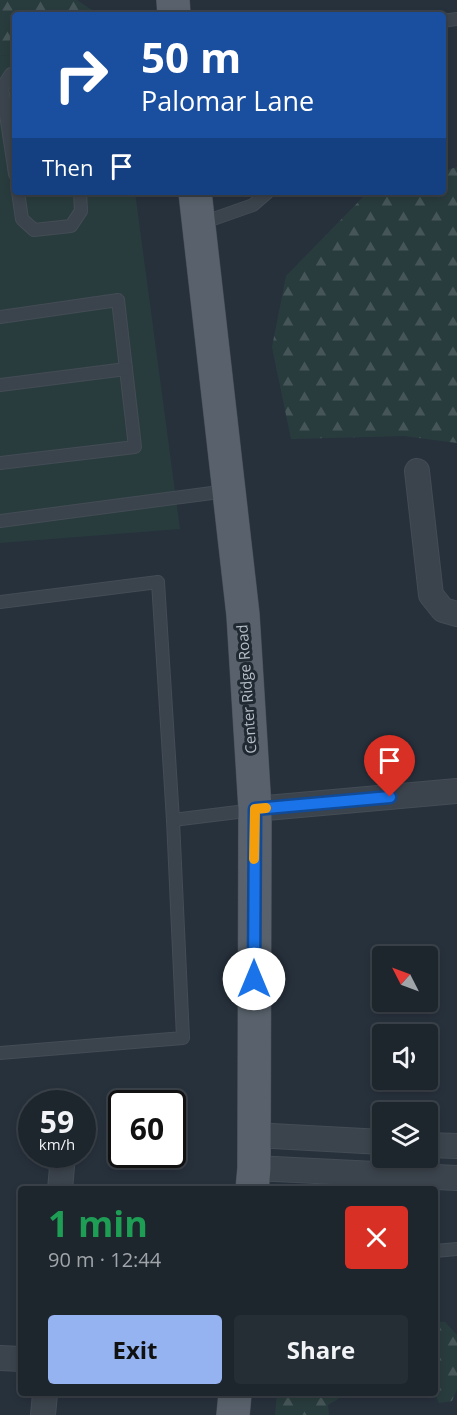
<!DOCTYPE html>
<meta charset="utf-8">
<style>
body{margin:0;font-family:"Open Sans",sans-serif;background:#252d35;color:#f1f3f6;height:100vh;display:flex;flex-direction:column;font-size:22px;white-space:nowrap}
*{box-sizing:border-box;margin:0}
p{font-size:20px;color:#a0a5aa}
.icon{flex:none;width:33px;height:33px;fill:none;stroke:currentColor;stroke-width:2;stroke-linecap:round;stroke-linejoin:round}
.map{position:relative;flex:1;overflow:hidden}
.details{position:absolute;left:18px;top:1186px;width:420px;height:210px;display:flex;flex-direction:column;background:#1d252d;border-radius:6px;box-shadow:0 3px 9px #0003,0 0 0 2px #3b4249}
.details>*{flex:none}
.hud{position:absolute;left:12px;top:12px;width:434px;height:183px;border-radius:6px;box-shadow:0 3px 9px #0003,0 0 0 2px #3b4249;background:#1a4fa0;color:#fff;overflow:hidden}
.needle{width:39px;rotate:312deg}
.tools{position:absolute;left:372px;top:946px;display:grid;gap:12px}
.tools a{display:grid;place-items:center;width:66px;height:66px;border-radius:6px;background:#1d252d;box-shadow:0 3px 9px #0003,0 0 0 2px #3b4249;font-size:30px}
.speed{position:absolute;left:18px;top:1090px;display:flex;gap:12px;font-size:30px;font-weight:700;text-align:center}
.speed>*{display:grid;place-content:center;width:78px;height:78px;border-radius:50%;background:#1d252d;box-shadow:0 3px 9px #0003,0 0 0 2px #3b4249;line-height:1}
.speed small{font-size:15px;font-weight:400}
.speed .limit{border:3px solid #111;border-radius:9px;background:#fff;color:#111}
.pin{position:absolute;display:grid;place-items:center;width:51px;height:51px;color:#fff;margin:-62px -26px;border-radius:50% 50% 50% 0;rotate:-45deg;box-shadow:0 0 6px #0007}
.pin .icon{rotate:45deg}
.me{position:absolute;width:66px;margin:-33px;rotate:0deg;stroke-linejoin:round;filter:drop-shadow(0 0 4px #0008)}
.turn{display:flex;align-items:center;gap:21px;height:126px;padding:0 30px;font-size:27px}
.turn .icon{width:78px;height:78px;stroke-width:2.5}
.turn b{display:block;font-size:42px;line-height:51px}
.then{display:flex;align-items:center;height:57px;padding:0 30px;background:#0003;gap:12px;font-size:22px}
.round{display:grid;place-items:center;flex:none;width:63px;height:63px;border-radius:6px;background:#252d35}
.head{display:flex;align-items:center;justify-content:space-between;height:102px;padding:0 30px}
h1{font-size:36px;font-weight:700;line-height:45px;color:#1e9e55}
.button{display:flex;gap:12px;margin-top:auto;padding:12px 30px}
.button a{flex:1;height:69px;border-radius:6px;background:#95b2f1;color:#111;font-size:24px;font-weight:700;line-height:69px;text-align:center}
.button a+a{background:#252d35;color:#f1f3f6}
.map>svg:first-child{display:block}
.grass{fill:#293c3d}
.forest{fill:url(#forest-firs)}
.lines{fill:none;stroke-linecap:round;stroke-linejoin:round}
.lane-casing{stroke:#444c55;stroke-width:14}
.street-casing{stroke:#444c55;stroke-width:26}
.primary-casing{stroke:#444c55;stroke-width:34}
.lane{stroke:#3b434c;stroke-width:12}
.street{stroke:#3b434c;stroke-width:24}
.primary{stroke:#59626c;stroke-width:33}
.route-casing{stroke:#114b97;stroke-width:15}
.route{stroke:#1a73e8;stroke-width:10}
.slow{stroke:#f59e0b;stroke-width:10}
.labels{text-anchor:middle;stroke-width:6;stroke-linejoin:round;paint-order:stroke}
.street-label{font-size:15px;fill:#b7bec7;stroke:#202831}
</style>
<div class="map">
<svg width="457" height="1415" viewBox="0 0 457 1415">
<defs>
<pattern id="forest-firs" width="22" height="20" patternUnits="userSpaceOnUse" patternTransform="scale(1.5)"><rect width="22" height="20" fill="#293c3d"/><path d="M5 1l3.5 6h-7zM16 11l3.5 6h-7z" fill="#465658"/></pattern>
</defs>
<rect width="100%" height="100%" fill="#27313c"/>
<path class="grass" d="M15 54V192H135L180 529 0 543V56Z"/>
<g class="forest">
<path d="M0 0H77L99 15H15V54L0 56Z"/>
<path d="M457 167V443L404 436 291 439 272 347 286 276 368 192H442L443 171Z"/>
<path d="M435 1321 445 1322 457 1335V1389L452 1401 439 1403 435 1394Z"/>
<path d="M277 1394H346L328 1405 329 1415H275Z"/>
</g>
<g class="lines">
<g class="lane-casing">
<g id="lane">
<path d="M442 21 457 19"/>
<path d="M15 73 11 74 2 88 15 174"/>
<path d="M18 192 22 219 34 230 71 226 81 211 80 192"/>
<path d="M199 224 253 205 268 192"/>
<path d="M0 317 118 300 135 447 0 463"/>
<path d="M0 385 126 369"/>
<path d="M0 521 227 491"/>
<path d="M0 602 158 582 173 820 183 1038 0 1053"/>
<path d="M173 820 254 810"/>
<path d="M435 1251 457 1249"/>
</g>
</g>
<g class="street-casing">
<g id="street">
<path d="M417 471 431 595 443 610 457 614"/>
<path d="M255 809 457 791"/>
<path d="M253 1135 382 1142"/>
<path d="M428 1145 457 1146"/>
<path d="M254 1168 457 1178"/>
<path d="M60 1190 63 1155"/>
<path d="M0 1358 21 1359"/>
<path d="M43 1415 45 1394"/>
</g>
</g>
<g class="primary-casing">
<g id="primary">
<path d="M173 0 174 15"/>
<path d="M195 192 243 615 255 809 254 1168 252 1190"/>
<path d="M233 1415 235 1394"/>
</g>
</g>
<use href="#lane" class="lane"/>
<use href="#street" class="street"/>
<use href="#primary" class="primary"/>
</g>
<g class="lines">
<g class="route-casing">
<path id="route" d="M254 979 255 809 390 797"/>
</g>
<use href="#route" class="route"/>
<path class="slow" d="M254 859 255 809 266 808"/>
</g>
<g class="labels">
<g class="street-label">
<text transform="translate(247 689) rotate(-94)" y="5">Center Ridge Road</text>
</g>
</g>
</svg>
<div class="tools">
<a><svg class="needle" viewBox="-14 -14 28 28"><path d="M0-13l5 13h-10z" fill="#e53935"/><path d="M0 13l5-13h-10z" fill="#a0a5aa"/></svg></a>
<a><svg class="icon" aria-label="sound" viewBox="0 0 24 24"><path d="M4 9h4l5-4v14l-5-4H4zM17 9q2 3 0 6"/></svg></a>
<a><svg class="icon" aria-label="layers" viewBox="0 0 24 24"><path d="M12 4l9 5-9 5-9-5zM3 14l9 5 9-5"/></svg></a>
</div>
<div class="speed"><div>59<small>km/h</small></div><div class="limit">60</div></div>
<div class="pin" style="left:390px;top:797px;background:#d93025"><svg class="icon" aria-label="arrive" viewBox="0 0 24 24"><path d="M6 21V4h12l-3 4 3 4H6"/></svg></div>
<svg class="me" style="left:254px;top:979px" viewBox="-20 -20 40 40"><circle r="19" fill="#fff"/><path d="M0-13L10 11 0 6-10 11z" fill="#1a73e8"/></svg>
<div class="hud">
<div class="turn"><svg class="icon" aria-label="right" viewBox="0 0 24 24"><path d="M7 20v-9h11M14 6l5 5-5 5"/></svg><div><b>50 m</b>Palomar Lane</div></div>
<div class="then">Then<svg class="icon" aria-label="arrive" viewBox="0 0 24 24"><path d="M6 21V4h12l-3 4 3 4H6"/></svg></div>
</div>
<section class="details">
<div class="head"><div><h1>1 min</h1><p>90 m · 12:44</p></div><a class="round" style="background:#d93025;color:#fff"><svg class="icon" aria-label="close" viewBox="0 0 24 24"><path d="M6 6l12 12M18 6L6 18"/></svg></a></div>
<div class="button"><a>Exit</a><a>Share</a></div>
</section>
</div>
